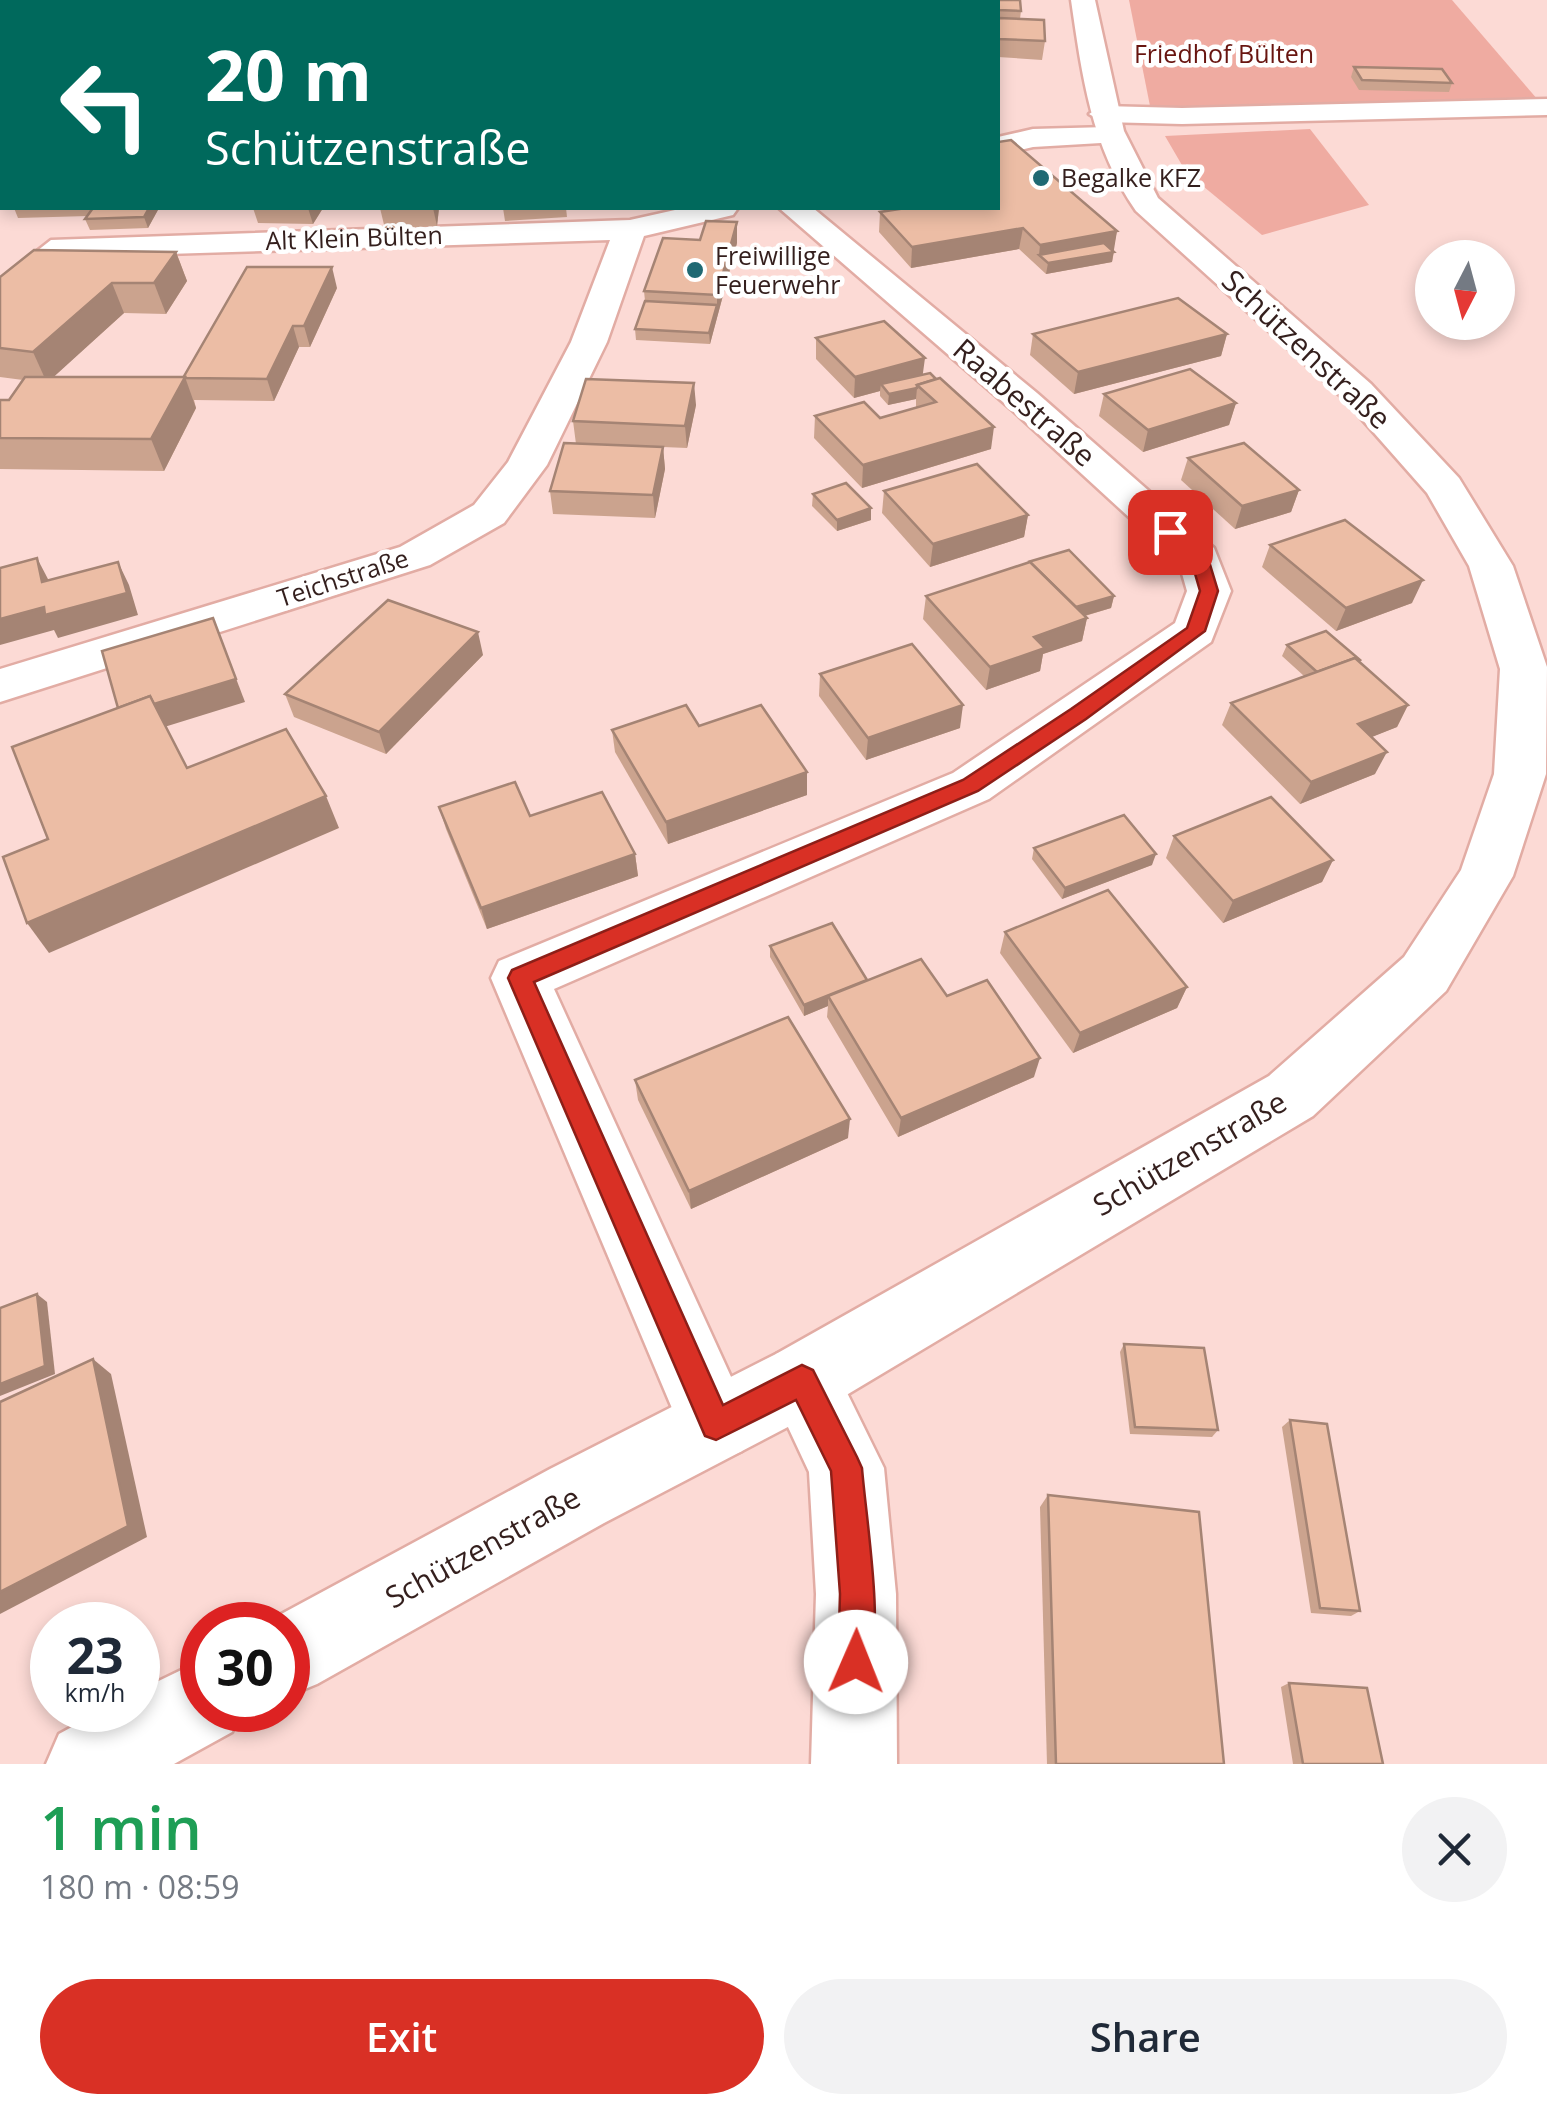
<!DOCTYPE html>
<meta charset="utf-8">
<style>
body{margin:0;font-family:"Open Sans",sans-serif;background:#f2f2f3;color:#1f2937;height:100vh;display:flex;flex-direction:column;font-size:38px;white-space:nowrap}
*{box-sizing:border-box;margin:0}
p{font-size:32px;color:#747a83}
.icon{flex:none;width:55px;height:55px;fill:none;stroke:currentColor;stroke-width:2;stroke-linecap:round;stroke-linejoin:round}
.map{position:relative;height:1764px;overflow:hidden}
.details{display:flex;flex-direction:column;background:#fff;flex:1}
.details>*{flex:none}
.guide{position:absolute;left:0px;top:0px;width:1000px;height:210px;box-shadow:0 5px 15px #0003;background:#00695c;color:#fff;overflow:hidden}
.needle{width:65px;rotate:186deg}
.controls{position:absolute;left:1415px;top:240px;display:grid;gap:20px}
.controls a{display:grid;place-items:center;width:100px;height:100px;border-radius:50%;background:#fff;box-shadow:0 5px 15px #0003;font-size:50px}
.speed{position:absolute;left:30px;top:1602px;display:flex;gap:20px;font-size:50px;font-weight:700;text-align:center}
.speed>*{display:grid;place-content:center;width:130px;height:130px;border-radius:50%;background:#fff;box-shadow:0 5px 15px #0003;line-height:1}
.speed small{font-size:25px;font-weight:400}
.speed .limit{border:15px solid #d22;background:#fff;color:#111}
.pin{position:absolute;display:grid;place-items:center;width:85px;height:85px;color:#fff;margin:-42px;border-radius:20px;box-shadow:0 5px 15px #0006}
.me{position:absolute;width:110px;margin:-55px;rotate:1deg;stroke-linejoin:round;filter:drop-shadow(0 0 8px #0008)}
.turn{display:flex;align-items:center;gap:35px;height:210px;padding:0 40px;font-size:45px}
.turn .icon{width:130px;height:130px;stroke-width:2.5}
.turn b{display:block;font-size:70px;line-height:85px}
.round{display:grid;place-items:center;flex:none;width:105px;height:105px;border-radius:52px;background:#f2f2f3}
.headline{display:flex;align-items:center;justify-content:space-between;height:170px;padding:0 40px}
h1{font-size:60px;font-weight:600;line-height:75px;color:#1e9e55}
.button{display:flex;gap:20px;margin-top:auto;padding:20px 40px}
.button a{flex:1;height:115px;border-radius:60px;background:#d93025;color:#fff;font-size:40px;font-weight:600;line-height:115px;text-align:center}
.button a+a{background:#f2f2f3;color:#1f2937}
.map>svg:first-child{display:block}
.green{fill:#efaba1}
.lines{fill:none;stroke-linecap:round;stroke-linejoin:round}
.service-casing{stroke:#e2aca4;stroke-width:5}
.minor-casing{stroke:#e2aca4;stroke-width:5}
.tertiary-casing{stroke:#e2aca4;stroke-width:5}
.service{fill:#fff;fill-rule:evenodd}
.minor{fill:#fff;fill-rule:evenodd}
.tertiary{fill:#fff;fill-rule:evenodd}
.wall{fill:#cba38e}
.shaded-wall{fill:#a58474}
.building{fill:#ecbda5;stroke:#a58474;stroke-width:2.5}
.route{fill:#d93025;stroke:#8d1f18;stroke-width:2.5}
.poi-dot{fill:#1f6973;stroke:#fff;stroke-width:4}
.labels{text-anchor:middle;stroke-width:9;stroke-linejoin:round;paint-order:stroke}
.far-park-label{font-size:25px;fill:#681510;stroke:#fff}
.far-poi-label{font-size:25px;fill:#341f1d;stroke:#fff;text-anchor:start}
.far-street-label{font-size:25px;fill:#341f1d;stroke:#fff}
.street-label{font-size:30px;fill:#341f1d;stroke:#fff}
</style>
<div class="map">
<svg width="1547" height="1764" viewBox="0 0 1547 1764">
<rect width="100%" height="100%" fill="#fcdad5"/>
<g class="green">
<path d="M1129 0H1452L1538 100 1151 111Z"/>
<path d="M1310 129 1369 205 1262 235 1186 172 1165 136Z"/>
</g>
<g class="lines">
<g class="service-casing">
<g id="service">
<path d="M660 0H676V2H661Z"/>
<path d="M884 0H900L901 2H886Z"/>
</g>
</g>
<g class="minor-casing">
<g id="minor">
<path d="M1547 99V115L1182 124 1103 122 1089 114 1103 106 1182 108Z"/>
<path d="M1108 127 1118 130 1122 136 1118 142 1033 147 998 155V137L1033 129Z"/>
<path d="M684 208H738L733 215 644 236 607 342 547 465 504 523 430 565 0 702V669L400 547 474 505 508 462 571 342 610 240 71 257 12 304 0 307V280L51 240 630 220Z"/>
<path d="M779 208H813L1037 393 1214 548 1231 591 1211 642 989 799 554 989 753 1425 742 1451 716 1462 690 1451 491 978 499 961 953 773 1175 623 1187 591 1179 563 1011 409Z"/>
<path d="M802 1344 828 1354 884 1468 896 1594 897 1764H811L816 1594 809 1472 766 1380 776 1354Z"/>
</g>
</g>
<g class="tertiary-casing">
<g id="tertiary">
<path d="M1071 0H1095L1124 131 1158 198 1371 384 1459 478 1513 566 1547 667 1546 774 1513 876 1446 991 1313 1116 828 1406 604 1523 317 1684 288 1696V1625H261L550 1469 776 1354 1269 1076 1404 957 1461 870 1494 774 1500 669 1469 566 1427 493 1345 400 1136 211C1091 146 1082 76 1071 0Z"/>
<path d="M202 1660V1710H241L232 1732 174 1764H46L59 1734 103 1710H138V1691Z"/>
</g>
</g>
<use href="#service" class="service"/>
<use href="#minor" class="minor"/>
<use href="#tertiary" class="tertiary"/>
</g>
<g class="wall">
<path d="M478 0H593L594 2H479Z"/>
<path d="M696 0H777L778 2H731V1L696 2Z"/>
<path d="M998 2 1021 11 1020 19 1045 41 1042 60 998 57Z"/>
<path d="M1354 67 1452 83 1449 92 1359 90 1351 77Z"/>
<path d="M14 208H159L148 228 90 230 85 219 88 216 18 218Z"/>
<path d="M253 208H323L313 224 258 223Z"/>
<path d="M380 208H439L437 226 385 229Z"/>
<path d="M503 208H566L567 217 505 221Z"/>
<path d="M880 212 1117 231 1113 250 1114 252 1112 262 1046 274 1019 249 911 268 879 232Z"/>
<path d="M737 243 710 344 636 340 635 329 645 301 644 291Z"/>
<path d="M176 252 187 281 166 314 124 313 53 377H183L337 288 310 347H299L274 401 194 400 196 408 164 471 0 469V400H9L23 380 0 377V277Z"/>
<path d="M1033 334H1227L1221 356 1074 394 1030 355Z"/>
<path d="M816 338 923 375 991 449 862 488 814 438 815 416 880 418 916 407V399L888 405 880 396V391L854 398 816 359Z"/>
<path d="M1104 394 1236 403 1229 425 1143 452 1099 416Z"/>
<path d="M696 405 687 448 663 447 665 469 655 518 553 514 550 491 576 444 573 421Z"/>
<path d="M1188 458 1299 490 1291 512 1235 529 1181 480Z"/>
<path d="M884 491 1028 515 1024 537 930 567 882 513Z"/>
<path d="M813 494 871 508V520L837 531 812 506Z"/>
<path d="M1270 545 1412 603 1336 631 1262 567Z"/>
<path d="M926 596H1114L1111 608 1085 616 1087 618 1082 641 1043 654 1040 671 986 690 923 619Z"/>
<path d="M1287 645 1359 662 1408 705 1397 727 1371 737 1375 774 1300 804 1222 725 1231 703 1304 676 1282 656Z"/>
<path d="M483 655 386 754 294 717 285 694Z"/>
<path d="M820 674 960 728 866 760 819 696Z"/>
<path d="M699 726 807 772V795L668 844 615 752 612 730Z"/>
<path d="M439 807 530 816 635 854 638 876 487 929 446 829Z"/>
<path d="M1174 836 1333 860 1322 882 1223 923 1166 858Z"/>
<path d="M1034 848 1152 865 1062 899 1032 859Z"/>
<path d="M1005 932 1187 987 1177 1008 1073 1053 1000 953Z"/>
<path d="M770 946 867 980 947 996 1034 1077 898 1137 827 1017 828 1006 804 1016 770 957Z"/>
<path d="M635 1080 848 1138 691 1209 638 1100Z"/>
<path d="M1124 1344 1218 1430 1212 1437 1130 1434 1120 1352Z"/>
<path d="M1290 1420 1360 1611 1351 1616 1311 1613 1282 1427Z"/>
<path d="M1048 1495 1224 1764H1047L1040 1507Z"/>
<path d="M1289 1683 1383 1764H1293L1281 1687Z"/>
</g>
<g class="shaded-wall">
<path d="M149 208H159L148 228 144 217Z"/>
<path d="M308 208H323L313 224Z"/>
<path d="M433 208H439L437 226Z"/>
<path d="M737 222V243L710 344 709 333 717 305V295Z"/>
<path d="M1023 228 1019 249 911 268 912 247Z"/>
<path d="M1117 231 1112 262 1046 274 1048 263 1039 255 1040 245Z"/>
<path d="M176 252 187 281 166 314 154 283Z"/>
<path d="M332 267 337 288 310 347 304 326Z"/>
<path d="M112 283 124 313 47 383 33 352Z"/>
<path d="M293 326 299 347 274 401 267 379Z"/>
<path d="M1227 334 1221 356 1074 394 1078 372Z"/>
<path d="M925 358 922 380 881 384 880 391 854 398 855 377Z"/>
<path d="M185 377 196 408 164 471 151 439Z"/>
<path d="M694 383 696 405 687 448 685 426Z"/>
<path d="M917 388 916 399 888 405 889 394Z"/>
<path d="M1236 403 1229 425 1143 452 1148 430Z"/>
<path d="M994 427 991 449 862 488 863 465Z"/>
<path d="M663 447 665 469 655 518 653 495Z"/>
<path d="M1299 490 1291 512 1235 529 1242 506Z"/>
<path d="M871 508V520L837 531V520Z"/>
<path d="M1028 515 1024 537 930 567 933 544Z"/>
<path d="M37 558 49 581 42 582Z"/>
<path d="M118 562 129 585 138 615 58 638 54 630 0 645V619L44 607Z"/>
<path d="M1423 580 1412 603 1336 631 1346 608Z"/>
<path d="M1114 596 1111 608 1070 620 1073 608Z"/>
<path d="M213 618 245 702 132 737 120 715Z"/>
<path d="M1087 618 1082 641 1043 654 1040 671 986 690 990 667 1034 637Z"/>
<path d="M478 632 483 655 386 754 379 732Z"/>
<path d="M963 705 960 728 866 760 868 738Z"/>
<path d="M1408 705 1397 727 1347 747 1358 724Z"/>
<path d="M1387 752 1375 774 1300 804 1311 782Z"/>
<path d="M807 772V795L668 844 666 822Z"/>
<path d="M326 796 339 828 49 953 27 923Z"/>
<path d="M635 854 638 876 487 929 481 908Z"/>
<path d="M1156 854 1152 865 1062 899 1065 888Z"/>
<path d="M1333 860 1322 882 1223 923 1233 901Z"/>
<path d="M867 980 828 996V1006L804 1016V1005Z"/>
<path d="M1187 987 1177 1008 1073 1053 1080 1033Z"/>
<path d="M1040 1058 1034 1077 898 1137 901 1118Z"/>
<path d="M850 1119 848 1138 691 1209 689 1191Z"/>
<path d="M37 1294 47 1302 55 1374 0 1396V1384Z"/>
<path d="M93 1359 111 1374 147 1537 0 1614V1592Z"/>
</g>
<g class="building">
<rect x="546" y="0" width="47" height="2"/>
<path d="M749 0H777L778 2H749Z"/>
<path d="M843 0H873L874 2H844Z"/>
<rect x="933" y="0" width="43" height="2"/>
<path d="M990 0H1020L1021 11 998 10V2H990Z"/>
<path d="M998 18 1044 20 1045 41 998 39Z"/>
<path d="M1354 67 1442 69 1452 83 1362 80Z"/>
<path d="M1011 140 1117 231 1040 245 1023 228 912 247 880 212 906 208H998V142Z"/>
<path d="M93 208H149L144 217 85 219Z"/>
<path d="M706 221 737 222 717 295 644 291 663 238 700 240Z"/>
<path d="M1104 243 1114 252 1048 263 1039 255Z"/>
<path d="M34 250 176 252 154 283H112L33 352 0 348V277Z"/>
<path d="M247 267H332L304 326H293L267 379 183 378Z"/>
<path d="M1178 298 1227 334 1078 372 1033 334Z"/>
<path d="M645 301 717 305 709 333 635 329Z"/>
<path d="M884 321 925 358 855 377 816 338Z"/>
<path d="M1190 369 1236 403 1148 430 1104 394Z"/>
<path d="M930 373 936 379 917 385V388L889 394 881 384Z"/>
<path d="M25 377H185L151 439 0 438V400H9Z"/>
<path d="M940 378 994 427 863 465 815 416 864 402 880 418 936 402 917 385Z"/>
<path d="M586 379 694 383 685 426 573 421Z"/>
<path d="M564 443 663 447 653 495 550 491Z"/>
<path d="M1244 443 1299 490 1242 506 1188 458Z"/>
<path d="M977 464 1028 515 933 544 884 491Z"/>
<path d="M846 483 871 508 837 520 813 494Z"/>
<path d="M1345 520 1423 580 1346 608 1270 545Z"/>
<path d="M1069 550 1114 596 1076 607 1030 562H1028Z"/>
<path d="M37 558 42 582 118 562 127 593 45 615 44 607 0 619V568Z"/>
<path d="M1030 562 1087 618 1034 637 1045 648 990 667 926 596Z"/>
<path d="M388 600 478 632 379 732 285 694Z"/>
<path d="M213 618 236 679 154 704 150 696 118 708 102 651Z"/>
<path d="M1326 631 1360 660 1358 661 1355 658 1317 672 1287 645Z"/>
<path d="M912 644 963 705 868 738 820 674Z"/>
<path d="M1355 658 1408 705 1358 724 1387 752 1311 782 1231 703Z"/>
<path d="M150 696 187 768 286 729 326 796 27 923 3 857 48 839 12 747Z"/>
<path d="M686 705 699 726 761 705 807 772 666 822 612 730Z"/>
<path d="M515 782 530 816 602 792 635 854 481 908 439 807Z"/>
<path d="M1271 797 1333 860 1233 901 1174 836Z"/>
<path d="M1124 815 1156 854 1065 888 1034 848Z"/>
<path d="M1108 890 1187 987 1080 1033 1005 932Z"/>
<path d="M832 923 867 980 804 1005 770 946Z"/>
<path d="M921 959 947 996 987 980 1040 1058 901 1118 828 996Z"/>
<path d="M788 1017 850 1119 689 1191 635 1080Z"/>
<path d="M37 1294 45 1366 0 1384V1308Z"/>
<path d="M1124 1344 1204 1348 1218 1430 1135 1427Z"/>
<path d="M93 1359 128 1526 0 1592V1402Z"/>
<path d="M1290 1420 1327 1424 1360 1611 1320 1608Z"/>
<path d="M1048 1495 1199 1512 1224 1764H1056Z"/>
<path d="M1289 1683 1367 1688 1383 1764H1303Z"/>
</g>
<path class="route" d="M1170 526 1208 558 1218 591 1205 631 1086 719 978 791 534 982 723 1405 802 1365 813 1370 857 1457 862 1468C866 1519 885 1631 868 1674L856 1679 843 1674 838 1662 840 1594 831 1471 796 1400 716 1440 705 1436 508 978 512 970 963 780 1071 709 1187 628 1200 591 1191 560 1161 532Z"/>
<g class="poi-dot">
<circle cx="1041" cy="178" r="10"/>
<circle cx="695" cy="270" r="10"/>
</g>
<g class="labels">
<g class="far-park-label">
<text x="1224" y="63">Friedhof Bülten</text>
</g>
<g class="far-poi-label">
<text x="1061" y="187">Begalke KFZ</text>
<text x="715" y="265">Freiwillige<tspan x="715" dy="29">Feuerwehr</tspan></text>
</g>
<g class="far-street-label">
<text transform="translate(354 238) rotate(-2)" y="9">Alt Klein Bülten</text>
<text transform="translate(343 578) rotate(-18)" y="9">Teichstraße</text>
</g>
<g class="street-label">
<text transform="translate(1306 350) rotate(43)" y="10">Schützenstraße</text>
<text transform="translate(1024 403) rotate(41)" y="10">Raabestraße</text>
<text transform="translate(1190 1154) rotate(-30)" y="10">Schützenstraße</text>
<text transform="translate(483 1548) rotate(-29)" y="10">Schützenstraße</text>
</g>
</g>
</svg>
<div class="controls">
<a><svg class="needle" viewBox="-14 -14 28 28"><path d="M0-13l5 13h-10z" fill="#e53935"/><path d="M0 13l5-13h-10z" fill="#747a83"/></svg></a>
</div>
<div class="speed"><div>23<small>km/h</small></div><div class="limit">30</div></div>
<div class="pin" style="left:1170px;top:532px;background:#d93025"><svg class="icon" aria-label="arrive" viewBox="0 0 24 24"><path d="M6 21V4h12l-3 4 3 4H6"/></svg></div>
<svg class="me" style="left:856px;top:1662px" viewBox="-20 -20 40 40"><circle r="19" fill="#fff"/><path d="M0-13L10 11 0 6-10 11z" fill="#d93025"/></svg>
<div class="guide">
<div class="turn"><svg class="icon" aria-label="left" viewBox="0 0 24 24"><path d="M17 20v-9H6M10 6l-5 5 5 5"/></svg><div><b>20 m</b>Schützenstraße</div></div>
</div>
</div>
<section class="details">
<div class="headline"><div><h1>1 min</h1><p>180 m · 08:59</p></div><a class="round"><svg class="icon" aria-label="close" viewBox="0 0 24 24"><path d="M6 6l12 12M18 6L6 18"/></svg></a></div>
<div class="button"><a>Exit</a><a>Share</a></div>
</section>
